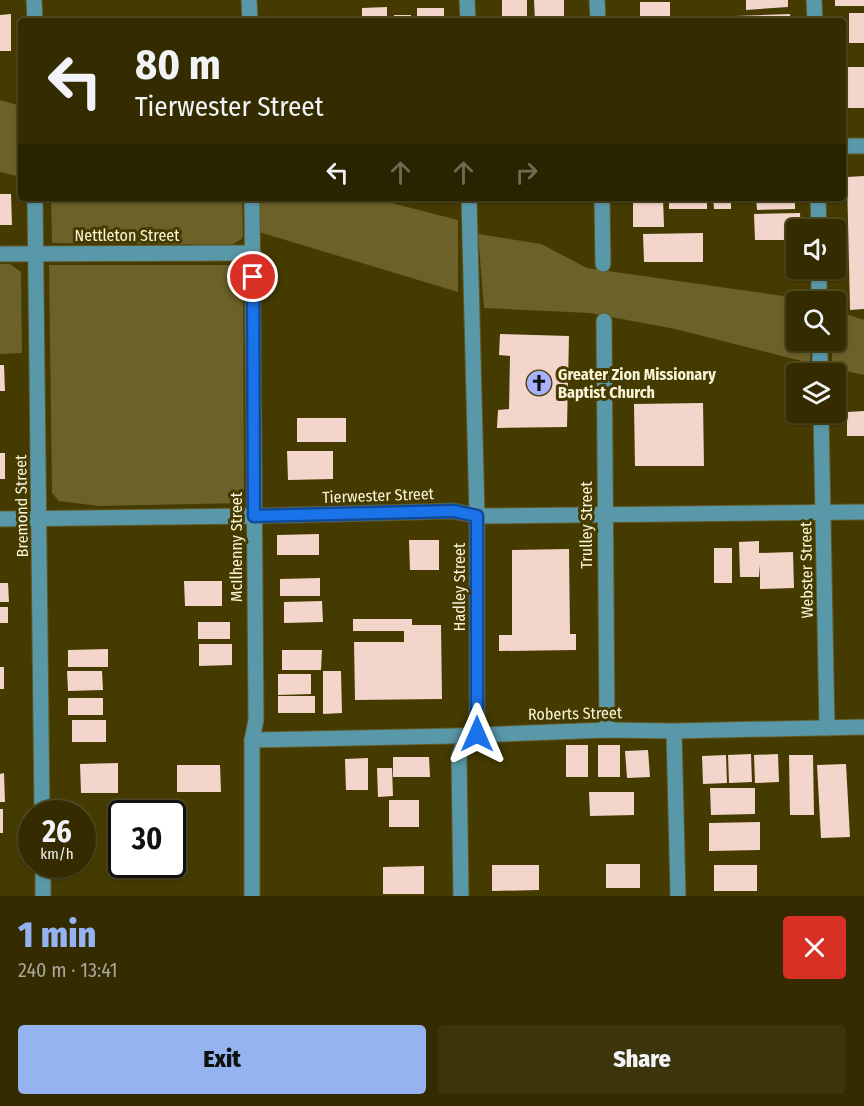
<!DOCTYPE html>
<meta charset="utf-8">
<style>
body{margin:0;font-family:"Fira Sans Condensed",sans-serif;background:#3c340a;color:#f1f3f6;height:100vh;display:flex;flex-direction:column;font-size:22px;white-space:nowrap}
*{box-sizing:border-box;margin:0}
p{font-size:20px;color:#a9a799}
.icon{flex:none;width:33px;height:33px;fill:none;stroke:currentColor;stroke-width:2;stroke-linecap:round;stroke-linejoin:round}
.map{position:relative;height:896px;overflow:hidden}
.drawer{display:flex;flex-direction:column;background:#342c00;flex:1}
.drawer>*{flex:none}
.banner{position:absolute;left:18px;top:18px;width:828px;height:183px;border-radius:6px;box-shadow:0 2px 4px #0004,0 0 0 2px #4e4822;background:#342c00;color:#f1f3f6;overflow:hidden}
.fabs{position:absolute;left:786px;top:219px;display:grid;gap:12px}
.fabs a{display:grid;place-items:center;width:60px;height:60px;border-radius:6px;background:#342c00;box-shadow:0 2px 4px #0004,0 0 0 2px #4e4822;font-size:30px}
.speed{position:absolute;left:18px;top:800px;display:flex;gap:12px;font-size:30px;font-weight:700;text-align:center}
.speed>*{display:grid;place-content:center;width:78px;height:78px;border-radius:50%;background:#342c00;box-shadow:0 2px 4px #0004,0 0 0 2px #4e4822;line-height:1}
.speed small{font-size:15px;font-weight:400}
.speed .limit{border:3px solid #111;border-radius:9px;background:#fff;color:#111}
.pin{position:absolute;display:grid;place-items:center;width:51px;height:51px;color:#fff;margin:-26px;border:3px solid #fff;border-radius:50%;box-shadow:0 2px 6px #0007}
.me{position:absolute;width:66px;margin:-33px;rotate:0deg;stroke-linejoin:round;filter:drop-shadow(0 0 4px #0008)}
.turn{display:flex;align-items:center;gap:21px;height:126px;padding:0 18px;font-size:27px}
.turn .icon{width:78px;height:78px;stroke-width:2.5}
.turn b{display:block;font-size:42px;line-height:51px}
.lanes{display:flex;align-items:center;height:57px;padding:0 18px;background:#0003;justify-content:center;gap:30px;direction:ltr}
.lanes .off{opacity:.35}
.round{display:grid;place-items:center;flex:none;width:63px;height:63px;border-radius:6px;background:#3c340a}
.head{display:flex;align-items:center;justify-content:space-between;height:102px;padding:0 18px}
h1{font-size:36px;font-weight:800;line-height:45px;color:#95b2f1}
.cta{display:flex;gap:12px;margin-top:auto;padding:12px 18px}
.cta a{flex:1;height:69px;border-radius:6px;background:#95b2f1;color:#111;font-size:24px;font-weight:800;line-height:69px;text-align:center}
.cta a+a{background:#3c340a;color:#f1f3f6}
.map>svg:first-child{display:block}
.green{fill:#6c6128}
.building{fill:#f4d5cb}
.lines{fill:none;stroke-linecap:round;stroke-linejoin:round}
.minor-casing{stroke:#625923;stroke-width:17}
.minor{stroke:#5998a9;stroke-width:15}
.route-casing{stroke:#114b97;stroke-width:15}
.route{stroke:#1a73e8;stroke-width:10}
.labels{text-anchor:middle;stroke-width:6;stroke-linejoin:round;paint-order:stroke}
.street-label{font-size:16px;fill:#faf5d9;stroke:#453b00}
.poi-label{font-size:16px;font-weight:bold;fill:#faf5d9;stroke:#453b00;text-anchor:start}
</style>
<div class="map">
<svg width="864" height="896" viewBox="0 0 864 896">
<rect width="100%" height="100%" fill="#453b00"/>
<g class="green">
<path d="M0 100 21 106V177L0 172Z"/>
<path d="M51 198H242L243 235 242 239 231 245 52 243Z"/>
<path d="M259 198H372L458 220V292L259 232Z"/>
<path d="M478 234 541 244 587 268 798 298 808 301 796 302V340L811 341 810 363 675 329 590 313 484 308Z"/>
<path d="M0 264H10L21 272 22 353 0 354Z"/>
<path d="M49 265H243L244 503 99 506 59 501 52 493Z"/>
<path d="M836 311 864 320V375L832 368V341L836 340Z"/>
</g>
<g class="building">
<rect x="502" y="0" width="25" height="21"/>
<path d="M534 0H564V21H535Z"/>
<path d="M746 0H788V7L746 10Z"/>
<rect x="835" y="0" width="29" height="6"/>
<rect x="640" y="2" width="30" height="19"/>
<path d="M387 7V21H362V8Z"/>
<rect x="417" y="8" width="27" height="13"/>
<rect x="849" y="13" width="15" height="30"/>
<path d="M11 14V51H0V15Z"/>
<path d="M790 14 791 21H707V17Z"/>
<rect x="394" y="15" width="17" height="6"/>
<rect x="61" y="16" width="31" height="5"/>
<path d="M845 67H864V108H846Z"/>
<path d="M864 176V309L850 310 847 177Z"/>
<path d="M0 194H11L12 225H0Z"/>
<path d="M633 198H663L664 227H633Z"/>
<rect x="669" y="198" width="38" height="11"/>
<path d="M713 198H731V209H714Z"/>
<path d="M756 198H795V209L757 210Z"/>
<path d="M800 213 801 230H796V240H755L754 214Z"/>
<path d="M703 233V262H644L643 234Z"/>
<path d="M500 334 569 336 567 427 497 428 498 410 509 409 510 356 499 355Z"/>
<path d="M0 365H4L5 391H0Z"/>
<path d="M703 403 704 466H635L634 404Z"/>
<path d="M864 411V436H847V412Z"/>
<rect x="297" y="418" width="49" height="24"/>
<path d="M287 451H333V479L288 480Z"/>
<rect x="0" y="453" width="5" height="26"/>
<path d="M319 534V555H277V535Z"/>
<path d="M409 540H439V570H410Z"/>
<path d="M759 541V553L793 552 794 588 760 589V564L759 577H740L739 542Z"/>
<rect x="714" y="548" width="18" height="35"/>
<path d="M569 549 570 634H576V650L499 651V635H512V550Z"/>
<path d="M320 578V596H280V579Z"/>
<path d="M184 581H222V606H185Z"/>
<path d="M0 583H8L9 602H0Z"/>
<path d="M322 601 323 622 284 623V602Z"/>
<rect x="0" y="607" width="8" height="16"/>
<path d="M353 619H412V625H441L442 699 355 700 354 642H404V631H353Z"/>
<rect x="198" y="622" width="32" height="17"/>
<path d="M199 644H232V665L199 666Z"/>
<path d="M108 649V667H68V650Z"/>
<path d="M282 650H322L321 670H282Z"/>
<rect x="0" y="667" width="4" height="22"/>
<path d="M67 671H102L103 690 68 691Z"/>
<path d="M323 671H341L342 713 323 714Z"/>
<path d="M278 674H311V694L278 695Z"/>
<rect x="278" y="696" width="37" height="17"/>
<rect x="68" y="698" width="35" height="17"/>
<rect x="72" y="720" width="34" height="22"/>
<rect x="566" y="745" width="22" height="32"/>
<rect x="598" y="745" width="22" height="32"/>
<path d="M648 750 650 777 627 778 625 751Z"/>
<path d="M751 754 752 782 729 783 728 755Z"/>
<path d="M778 754 779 782 755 783 754 755Z"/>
<path d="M726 755 727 783 703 784 702 756Z"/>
<path d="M789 755H813L814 815H790Z"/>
<path d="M393 757H429L430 777H393Z"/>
<path d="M368 758V790H346L345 759Z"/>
<path d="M118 763V793H81L80 764Z"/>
<path d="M846 764 850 837 821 838 817 765Z"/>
<path d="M177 765H220L221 792H177Z"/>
<path d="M377 768H392L393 796 378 797Z"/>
<path d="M4 773 5 802H0V774Z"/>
<path d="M710 788H755V814L711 815Z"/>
<path d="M589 792H634V815L590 816Z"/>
<rect x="389" y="800" width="30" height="27"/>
<rect x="0" y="809" width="3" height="24"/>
<path d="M760 822V850L709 851V823Z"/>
<rect x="606" y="864" width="34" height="24"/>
<path d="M492 865H539V890L492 891Z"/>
<rect x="714" y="865" width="43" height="26"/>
<path d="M424 866V894H383V867Z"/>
</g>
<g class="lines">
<g class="minor-casing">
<g id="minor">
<path d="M34 0 35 21"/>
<path d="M249 0 250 21"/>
<path d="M467 0 468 21"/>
<path d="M597 0 598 21"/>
<path d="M814 0 815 21"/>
<path d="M843 146H864"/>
<path d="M35 198 42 813"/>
<path d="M252 198 256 720 252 740V896"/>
<path d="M602 198 603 264"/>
<path d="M818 198 819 230"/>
<path d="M0 254 253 253"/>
<path d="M819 268V302"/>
<path d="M604 321 607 730"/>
<path d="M820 340V374"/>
<path d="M821 412 827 728"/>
<path d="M0 519 254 516 454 511 477 516 864 512"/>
<path d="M674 731 678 896"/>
<path d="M252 740 453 736 607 730 674 731 864 727"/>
<path d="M43 864V896"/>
<path d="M461 896 459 756 463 745 477 734V516L469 198"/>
</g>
</g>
<use href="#minor" class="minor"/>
</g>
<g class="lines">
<g class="route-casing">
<path id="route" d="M253 277 254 516 454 511 477 516V734"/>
</g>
<use href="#route" class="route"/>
</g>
<defs>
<g id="church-disc" transform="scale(1.35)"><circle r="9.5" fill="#a7b1fc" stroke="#453b00"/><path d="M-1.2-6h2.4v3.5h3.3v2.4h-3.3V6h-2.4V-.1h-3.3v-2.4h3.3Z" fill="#111"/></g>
</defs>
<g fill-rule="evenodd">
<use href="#church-disc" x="539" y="383"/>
</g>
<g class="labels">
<g class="street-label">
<text x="127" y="241">Nettleton Street</text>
<text transform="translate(378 495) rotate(-2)" y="6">Tierwester Street</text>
<text transform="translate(21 506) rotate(-91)" y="6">Bremond Street</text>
<text transform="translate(586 525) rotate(-90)" y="6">Trulley Street</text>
<text transform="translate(236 547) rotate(-90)" y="6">McIlhenny Street</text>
<text transform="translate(806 570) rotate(-91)" y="6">Webster Street</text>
<text transform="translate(459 587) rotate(-90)" y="6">Hadley Street</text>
<text transform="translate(575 713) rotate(-1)" y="6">Roberts Street</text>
</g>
<g class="poi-label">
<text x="558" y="380">Greater Zion Missionary<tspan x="558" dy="18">Baptist Church</tspan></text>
</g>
</g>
</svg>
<div class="fabs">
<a><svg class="icon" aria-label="sound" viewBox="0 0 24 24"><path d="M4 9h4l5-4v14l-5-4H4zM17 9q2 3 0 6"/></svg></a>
<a><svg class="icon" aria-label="search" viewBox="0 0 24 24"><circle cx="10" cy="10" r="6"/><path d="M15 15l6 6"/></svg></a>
<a><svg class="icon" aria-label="layers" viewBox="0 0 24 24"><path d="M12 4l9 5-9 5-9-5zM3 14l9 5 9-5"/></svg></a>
</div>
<div class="speed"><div>26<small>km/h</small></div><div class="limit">30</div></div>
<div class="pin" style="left:253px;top:277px;background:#d93025"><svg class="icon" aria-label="arrive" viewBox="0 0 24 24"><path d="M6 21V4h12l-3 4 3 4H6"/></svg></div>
<svg class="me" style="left:477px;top:734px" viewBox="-20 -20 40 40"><path d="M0-17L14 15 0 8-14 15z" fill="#1a73e8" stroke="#fff" stroke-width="4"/></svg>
<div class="banner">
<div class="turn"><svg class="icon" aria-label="left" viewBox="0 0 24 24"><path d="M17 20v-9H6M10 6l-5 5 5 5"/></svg><div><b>80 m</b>Tierwester Street</div></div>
<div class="lanes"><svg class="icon" aria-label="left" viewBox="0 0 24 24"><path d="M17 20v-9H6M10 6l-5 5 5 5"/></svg><svg class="icon off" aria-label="ahead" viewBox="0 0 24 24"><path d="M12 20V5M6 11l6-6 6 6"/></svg><svg class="icon off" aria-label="ahead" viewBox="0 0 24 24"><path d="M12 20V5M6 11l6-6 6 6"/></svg><svg class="icon off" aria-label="right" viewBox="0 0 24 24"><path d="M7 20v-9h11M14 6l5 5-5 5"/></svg></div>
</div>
</div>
<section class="drawer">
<div class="head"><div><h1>1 min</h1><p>240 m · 13:41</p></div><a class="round" style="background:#d93025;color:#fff"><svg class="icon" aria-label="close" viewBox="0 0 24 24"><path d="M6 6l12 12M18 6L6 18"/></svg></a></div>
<div class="cta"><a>Exit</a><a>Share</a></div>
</section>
